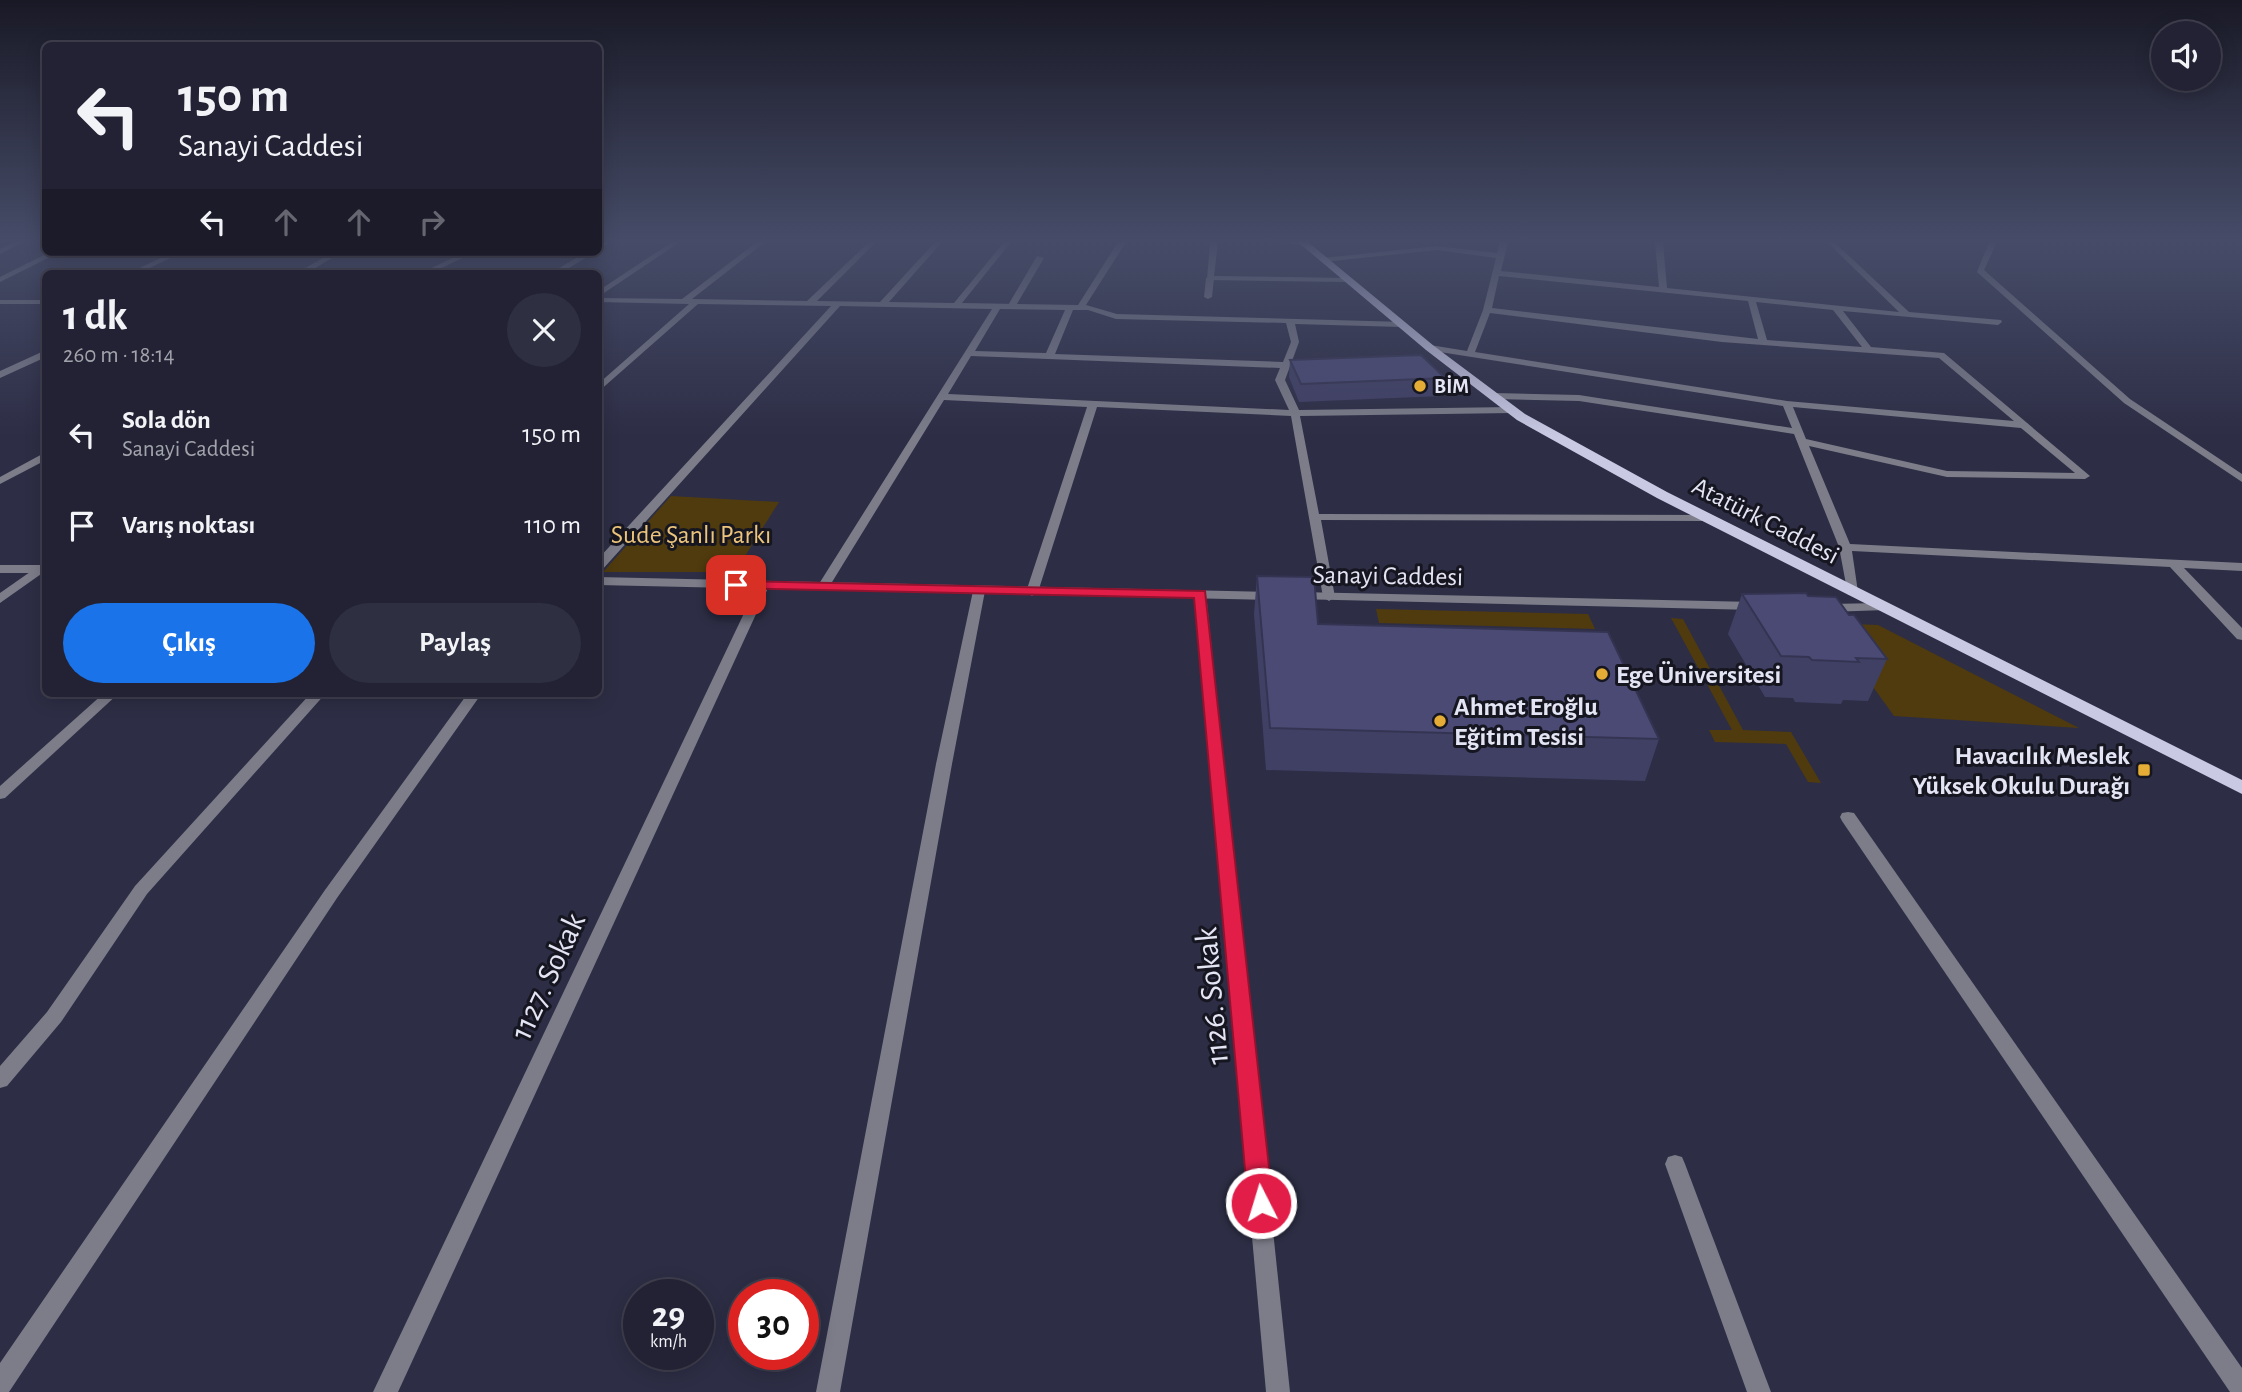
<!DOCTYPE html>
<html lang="tr">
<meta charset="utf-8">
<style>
body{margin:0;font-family:"Alegreya Sans",sans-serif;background:#2e2f40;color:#f1f3f6;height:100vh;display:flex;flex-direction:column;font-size:26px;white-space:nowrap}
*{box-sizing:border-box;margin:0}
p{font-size:23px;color:#a2a4ac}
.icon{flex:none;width:38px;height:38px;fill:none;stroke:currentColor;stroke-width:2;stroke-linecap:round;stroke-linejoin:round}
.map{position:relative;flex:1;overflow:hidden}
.side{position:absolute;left:42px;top:270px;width:560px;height:427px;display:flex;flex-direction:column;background:#222234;border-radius:10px;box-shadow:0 4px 18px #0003,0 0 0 2px #3f3f4f}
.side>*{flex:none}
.hud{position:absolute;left:42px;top:42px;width:560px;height:214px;border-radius:10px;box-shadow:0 4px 18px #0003,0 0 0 2px #3f3f4f;background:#222234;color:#f1f3f6;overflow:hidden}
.tools{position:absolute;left:2151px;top:21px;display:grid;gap:14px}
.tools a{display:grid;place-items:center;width:70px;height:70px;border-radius:50%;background:#222234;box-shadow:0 4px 18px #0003,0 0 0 2px #3f3f4f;font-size:35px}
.speed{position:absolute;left:623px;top:1279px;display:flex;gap:14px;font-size:35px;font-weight:700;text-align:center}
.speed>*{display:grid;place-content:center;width:91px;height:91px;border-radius:50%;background:#222234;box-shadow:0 4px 18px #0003,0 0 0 2px #3f3f4f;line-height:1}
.speed small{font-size:18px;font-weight:400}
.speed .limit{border:10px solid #d22;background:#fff;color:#111}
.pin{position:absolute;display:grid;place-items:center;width:60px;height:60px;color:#fff;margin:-30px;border-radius:14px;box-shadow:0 4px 10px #0006}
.me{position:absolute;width:77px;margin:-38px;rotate:355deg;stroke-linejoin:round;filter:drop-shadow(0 0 5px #0008)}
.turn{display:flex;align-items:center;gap:24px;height:147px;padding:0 21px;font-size:32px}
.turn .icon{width:91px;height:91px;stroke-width:2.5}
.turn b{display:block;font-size:49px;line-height:60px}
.lanes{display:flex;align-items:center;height:66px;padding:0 21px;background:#0003;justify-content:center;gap:35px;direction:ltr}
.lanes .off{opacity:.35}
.round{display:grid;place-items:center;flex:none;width:74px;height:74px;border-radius:37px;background:#2e2f40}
.summary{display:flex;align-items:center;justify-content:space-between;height:119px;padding:0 21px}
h1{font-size:42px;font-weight:600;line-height:52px}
.primary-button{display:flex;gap:14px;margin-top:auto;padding:14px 21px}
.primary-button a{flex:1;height:80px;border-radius:42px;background:#1a73e8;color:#fff;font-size:28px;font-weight:600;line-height:80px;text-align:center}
.primary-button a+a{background:#2e2f40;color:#f1f3f6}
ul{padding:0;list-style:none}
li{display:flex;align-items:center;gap:21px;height:91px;padding:0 21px}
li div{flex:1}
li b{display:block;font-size:26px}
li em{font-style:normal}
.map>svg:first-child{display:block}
.green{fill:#503b0e}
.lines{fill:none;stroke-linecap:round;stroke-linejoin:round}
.service{fill:#7c7d89;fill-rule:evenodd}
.minor{fill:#7c7d89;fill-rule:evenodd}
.tertiary{fill:#7c7d89;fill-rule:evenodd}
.primary{fill:#c9c9e4;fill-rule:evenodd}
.wall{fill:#404065}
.building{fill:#4b4a75;stroke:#343452;stroke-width:2}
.route{fill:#e11d48;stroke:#92132f;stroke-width:2}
.poi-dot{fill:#e5ad35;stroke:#161621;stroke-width:2.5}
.labels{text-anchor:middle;stroke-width:6;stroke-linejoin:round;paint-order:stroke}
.far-poi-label{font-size:21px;font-weight:bold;fill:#e3e4f4;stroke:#161621;text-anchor:start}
.street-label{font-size:26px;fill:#e3e4f4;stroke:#161621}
.park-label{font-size:26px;fill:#ecc47c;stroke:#161621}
.poi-label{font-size:26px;font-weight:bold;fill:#e3e4f4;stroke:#161621;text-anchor:start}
.near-street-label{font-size:32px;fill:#e3e4f4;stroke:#161621}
</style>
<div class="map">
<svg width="2242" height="1392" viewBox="0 0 2242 1392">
<rect width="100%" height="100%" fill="#2d2d45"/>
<g class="green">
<path d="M671 496 779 502 735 572H603Z"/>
<path d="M1376 609 1588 614 1595 629 1379 623Z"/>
<path d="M1671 618 1683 619 1743 730 1791 732 1821 783 1808 782 1786 744 1715 742 1709 730H1732Z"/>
<path d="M1827 623 1878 625 2079 728 1894 716Z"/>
</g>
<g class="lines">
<g class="service">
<path d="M1037 256 1044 258 1014 309H1008L1007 307Z"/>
<path d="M1210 276 1214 278 1212 297 1208 299 1204 297 1206 278Z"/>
<path d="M1848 812 1854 813 2242 1368V1392H2230L1842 821 1840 817 1842 813Z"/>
<path d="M1675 1155 1682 1157 1685 1164 1771 1392H1747L1665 1164 1668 1157Z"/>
</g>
<g class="minor">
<path d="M14 242H23L0 254V249Z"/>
<path d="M602 242H611L598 250V245Z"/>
<path d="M672 242H680L598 297V291Z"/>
<path d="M757 242H765L692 299 807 301 869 242H876L817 301 880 302 935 242H942L889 302 954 303 1004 242H1011L962 303 1078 305 1118 242H1126L1086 305 1117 314 1405 322V326L1402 327 1295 324 1299 342 1285 380 1299 410 1512 407 1517 410 1512 413 1300 416 1319 514 1708 515 1714 518 1708 521 1321 520 1335 597 1329 601 1323 597 1291 416 1097 407 1038 592 1032 596 1026 592 1087 407 944 400 829 587 823 591 817 587 992 309 840 306 602 570 598 571V559L831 306 698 304 598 392V384L689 304 598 302V298L682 299ZM1000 309 1065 310 1046 353 975 351ZM1073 310H1088L1116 319 1286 323 1291 342 1283 362 1055 354ZM971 356 1280 368 1275 380 1289 410 948 394Z"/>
<path d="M1210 242H1218L1214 276 1348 278 1352 280 1348 282 1207 280Z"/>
<path d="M1500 242H1508L1501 271 1659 287 1655 242H1663L1667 288 1899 312 1827 242H1834L1909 312 2001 320 2002 322 1998 325 1843 311 1871 347 1944 353 2090 476 2085 479 1947 477 1809 446 1850 544 2242 563V571L2184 568 2242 628V640L2237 639 2170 567 1852 551 1858 592 1856 595H1848L1839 547 1794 434 1579 401 1494 399 1489 396 1494 393 1579 395 1792 428 1783 406 1427 350V346L1430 345 1467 351 1483 310 1496 258 1437 250 1323 262 1319 260 1323 258 1437 246 1497 253ZM1499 276 1748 301 1758 339 1492 308ZM1756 302 1833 310 1862 347 1767 340ZM1490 313 1722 342 1939 358 2014 421 1787 401 1475 352ZM1793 407 2021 428 2075 473 1947 471 1806 439Z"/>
<path d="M1989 242H1997L1984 270 2130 399 2242 474V482L2124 403 1977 272Z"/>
<path d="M50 252H60L0 282V277Z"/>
<path d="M173 252H183L139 273H129Z"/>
<path d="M333 252H342L307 273H297Z"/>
<path d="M465 252H475L431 273H421Z"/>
<path d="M586 252H595L561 273H551Z"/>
<rect x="0" y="300" width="46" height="4"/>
<path d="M46 350V357L0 378V371Z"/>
<path d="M46 452V460L0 484V477Z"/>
<path d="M40 565 44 566V572L0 603V593Z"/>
<path d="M763 582 769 586 398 1392H373L757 586Z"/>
<path d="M979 587 985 591 952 764 840 1392H816L936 764 973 591Z"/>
<path d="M1200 590 1206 594 1290 1392H1266L1194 594Z"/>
<path d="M104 693H119L5 798 0 799V786Z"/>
<path d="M311 693H326L147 894 61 1022 7 1086 0 1088V1066L47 1012 135 886Z"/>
<path d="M468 693H482L337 898 9 1392H0V1363L325 890Z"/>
</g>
<g class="tertiary">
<path d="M1278 242H1307L1309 244 1305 246Z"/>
<rect x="0" y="565" width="46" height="8"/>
<path d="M598 577 1272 592 1278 596 1272 600 598 585Z"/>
<path d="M1299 592 1755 602 1761 606 1755 610 1295 599 1293 596 1295 593Z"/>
<path d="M1882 603 1886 604 1888 607 1886 610 1828 612 1822 608 1828 604Z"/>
</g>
<path class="primary" d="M1298 242H1308L1434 346 1525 414 1667 492 2242 780V794L1657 498 1517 420 1426 350Z"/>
</g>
<g class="wall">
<path d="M1290 360 1445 378 1442 396 1299 402 1289 377Z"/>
<path d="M1257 576 1318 624 1659 739 1645 781 1266 770 1254 614Z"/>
<path d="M1742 594 1808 596 1887 659 1868 701 1843 700 1841 704 1795 702 1793 698 1765 697 1728 634Z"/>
</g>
<g class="building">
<path d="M1421 355 1445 378 1301 384 1290 360Z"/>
<path d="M1257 576 1314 577 1318 624 1608 632 1659 739 1270 728Z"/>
<path d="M1806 593 1808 596 1836 597 1849 615H1854L1887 659 1856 658 1859 662 1812 660 1809 657 1781 656 1742 594Z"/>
</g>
<linearGradient id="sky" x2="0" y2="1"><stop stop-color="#191926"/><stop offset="0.55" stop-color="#464c68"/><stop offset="1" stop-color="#464c68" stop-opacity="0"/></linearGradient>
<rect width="2242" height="437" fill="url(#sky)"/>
<path class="route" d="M736 581 1205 591 1273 1203 1269 1211 1261 1214 1252 1211 1248 1203 1194 598 731 588 729 585Z"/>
<g class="poi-dot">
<circle cx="1420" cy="386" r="7"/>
<circle cx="1602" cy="674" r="7"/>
<circle cx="1440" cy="721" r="7"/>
<rect x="2137" y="763" width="14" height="14" rx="3.5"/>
</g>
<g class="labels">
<g class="far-poi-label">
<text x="1434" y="393">BİM</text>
</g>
<g class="street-label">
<text transform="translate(1766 520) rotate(27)" y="9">Atatürk Caddesi</text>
<text transform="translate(1388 575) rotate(1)" y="9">Sanayi Caddesi</text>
</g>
<g class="park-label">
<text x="691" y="543">Sude Şanlı Parkı</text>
</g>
<g class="poi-label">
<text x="1616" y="683">Ege Üniversitesi</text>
<text x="1454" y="715">Ahmet Eroğlu<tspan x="1454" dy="30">Eğitim Tesisi</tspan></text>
<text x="2130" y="764" text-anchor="end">Havacılık Meslek<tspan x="2130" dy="30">Yüksek Okulu Durağı</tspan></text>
</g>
<g class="near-street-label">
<text transform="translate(547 976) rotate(-65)" y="11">1127. Sokak</text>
<text transform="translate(1211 996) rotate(-95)" y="11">1126. Sokak</text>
</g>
</g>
</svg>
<div class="tools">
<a><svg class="icon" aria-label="sound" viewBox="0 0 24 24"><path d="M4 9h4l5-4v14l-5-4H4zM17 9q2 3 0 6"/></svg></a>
</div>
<div class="speed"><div>29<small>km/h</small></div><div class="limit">30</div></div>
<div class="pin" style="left:736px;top:585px;background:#d93025"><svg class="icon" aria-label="arrive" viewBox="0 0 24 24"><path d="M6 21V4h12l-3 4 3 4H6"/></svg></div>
<svg class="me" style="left:1261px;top:1203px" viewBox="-20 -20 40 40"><circle r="17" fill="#e11d48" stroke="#fff" stroke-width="3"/><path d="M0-11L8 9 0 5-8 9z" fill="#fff"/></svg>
<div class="hud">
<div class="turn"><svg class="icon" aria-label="left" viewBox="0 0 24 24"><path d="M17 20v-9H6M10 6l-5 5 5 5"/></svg><div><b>150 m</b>Sanayi Caddesi</div></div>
<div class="lanes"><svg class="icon" aria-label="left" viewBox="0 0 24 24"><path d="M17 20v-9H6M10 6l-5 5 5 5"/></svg><svg class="icon off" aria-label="ahead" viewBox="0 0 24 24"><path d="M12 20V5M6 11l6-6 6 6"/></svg><svg class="icon off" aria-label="ahead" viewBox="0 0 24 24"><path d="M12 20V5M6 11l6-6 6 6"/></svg><svg class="icon off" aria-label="right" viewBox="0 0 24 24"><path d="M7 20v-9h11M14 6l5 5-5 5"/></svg></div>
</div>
<section class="side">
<div class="summary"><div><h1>1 dk</h1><p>260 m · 18:14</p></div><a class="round"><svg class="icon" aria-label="close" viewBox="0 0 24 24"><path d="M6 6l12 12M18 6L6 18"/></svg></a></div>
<ul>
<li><svg class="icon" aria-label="left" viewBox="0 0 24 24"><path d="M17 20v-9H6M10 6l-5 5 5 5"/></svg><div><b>Sola dön</b><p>Sanayi Caddesi</p></div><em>150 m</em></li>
<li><svg class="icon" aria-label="arrive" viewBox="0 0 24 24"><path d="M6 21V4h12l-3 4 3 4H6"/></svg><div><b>Varış noktası</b></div><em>110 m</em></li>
</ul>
<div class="primary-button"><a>Çıkış</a><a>Paylaş</a></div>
</section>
</div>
